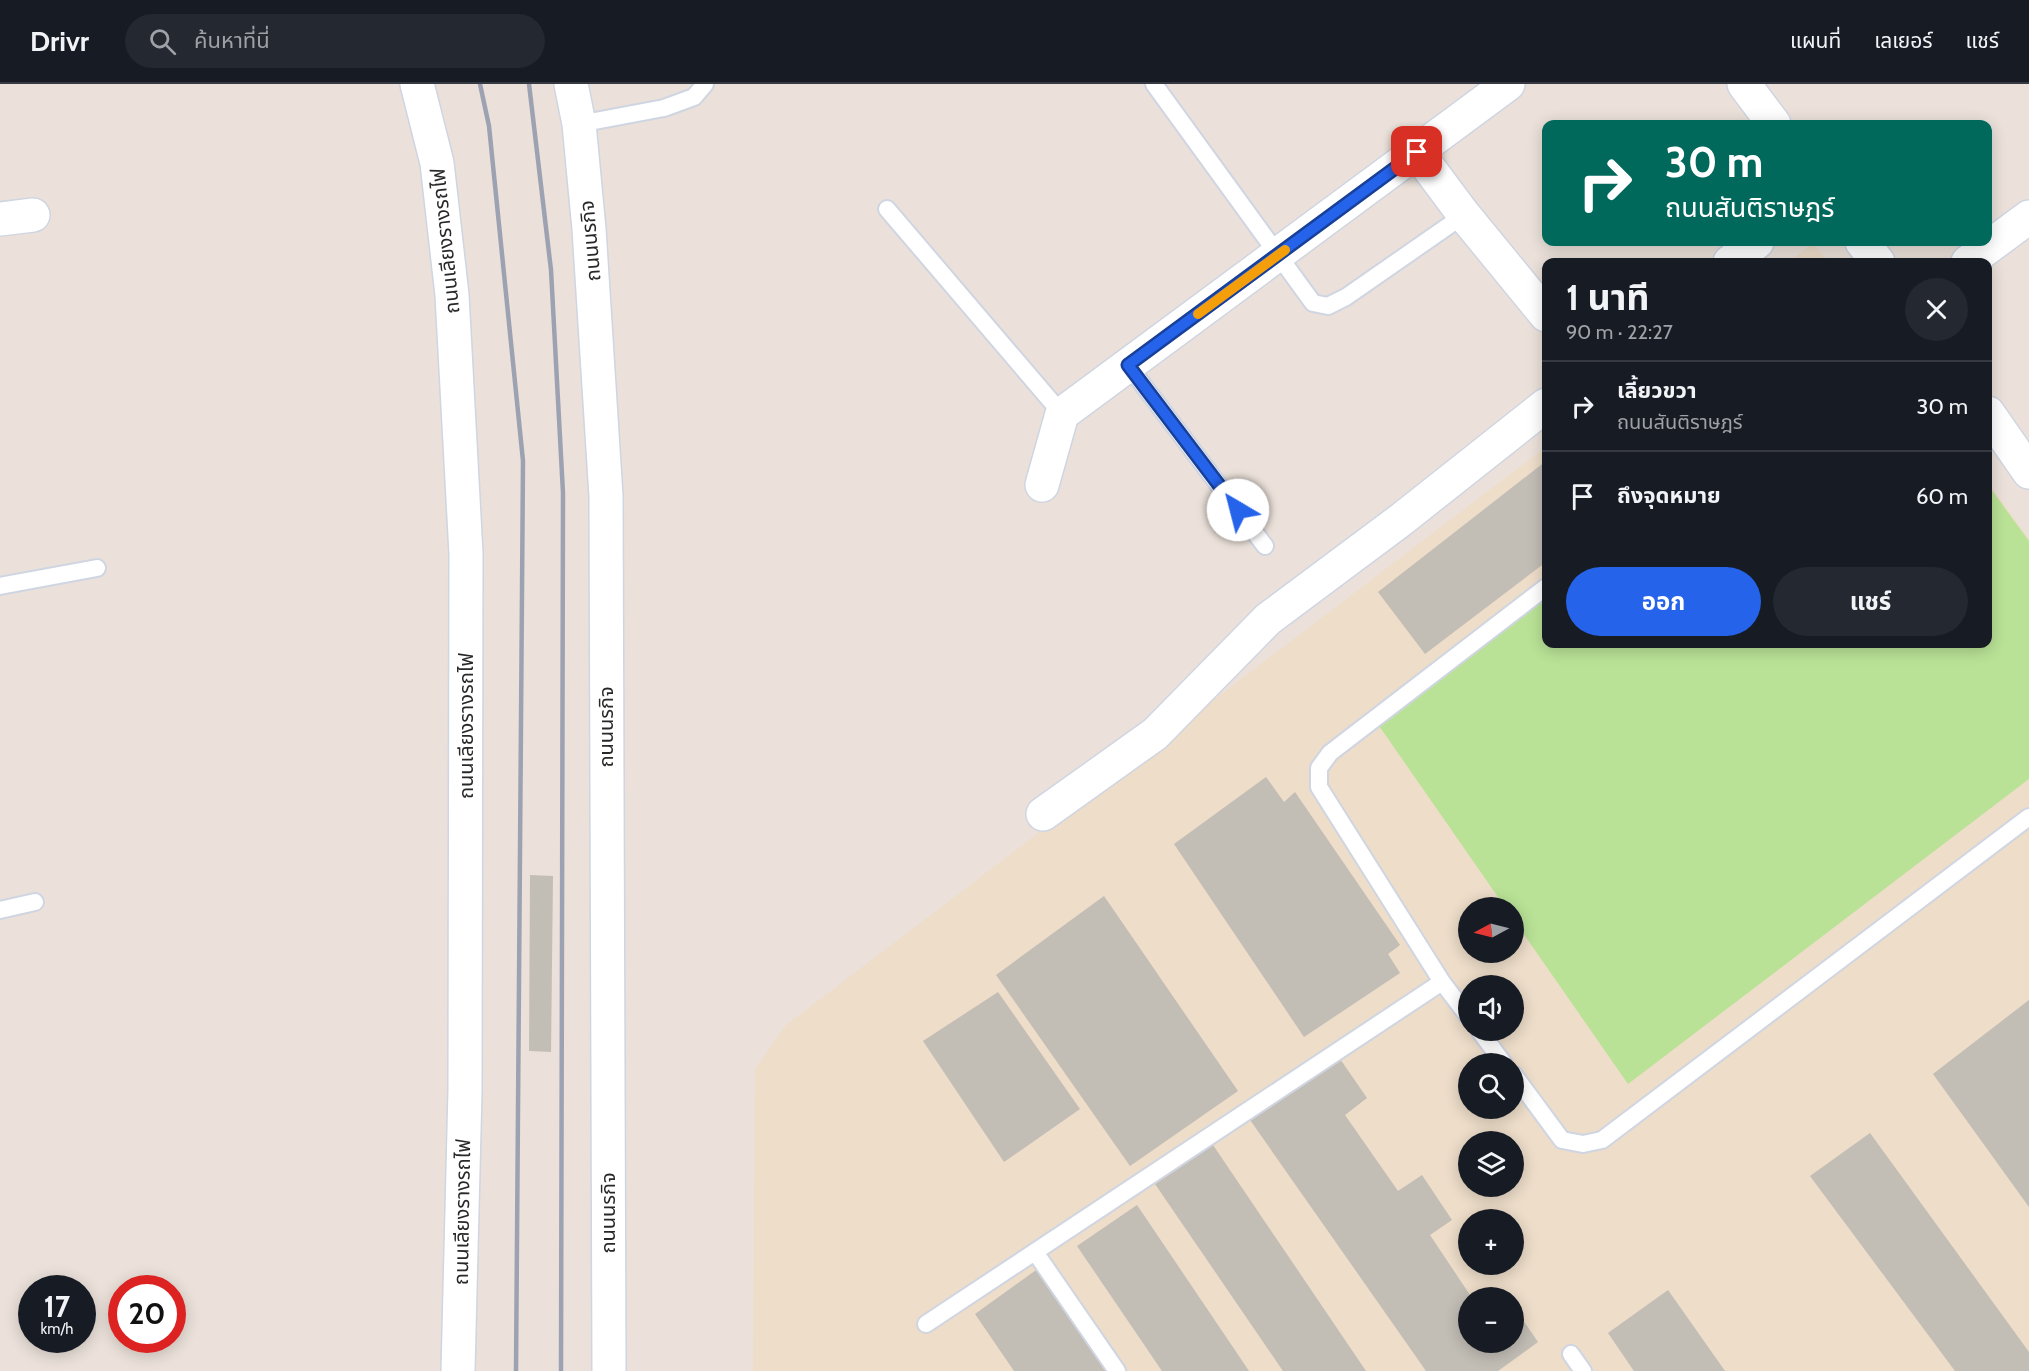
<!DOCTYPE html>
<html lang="th">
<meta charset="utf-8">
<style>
body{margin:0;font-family:Cabin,"Noto Sans Thai",sans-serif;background:#242831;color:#f1f3f6;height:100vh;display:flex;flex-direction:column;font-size:22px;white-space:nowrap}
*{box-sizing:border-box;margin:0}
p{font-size:20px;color:#9ea1a6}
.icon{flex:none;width:33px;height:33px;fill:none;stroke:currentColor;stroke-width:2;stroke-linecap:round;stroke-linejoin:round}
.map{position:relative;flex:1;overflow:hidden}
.side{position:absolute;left:1542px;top:174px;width:450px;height:390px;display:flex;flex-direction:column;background:#171b24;border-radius:12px;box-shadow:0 3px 15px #0003}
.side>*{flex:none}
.hud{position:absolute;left:1542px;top:36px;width:450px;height:126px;border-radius:12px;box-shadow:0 3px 15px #0003;background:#00695c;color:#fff;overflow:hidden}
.needle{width:39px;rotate:263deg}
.buttons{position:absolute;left:1458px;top:813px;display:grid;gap:12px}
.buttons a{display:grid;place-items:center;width:66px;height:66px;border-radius:50%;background:#171b24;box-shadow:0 3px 15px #0003;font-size:30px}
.speed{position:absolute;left:18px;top:1191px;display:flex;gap:12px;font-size:30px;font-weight:700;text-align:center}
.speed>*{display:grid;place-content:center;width:78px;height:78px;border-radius:50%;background:#171b24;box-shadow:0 3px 15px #0003;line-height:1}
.speed small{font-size:15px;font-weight:400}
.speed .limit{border:9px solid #d22;background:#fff;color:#111}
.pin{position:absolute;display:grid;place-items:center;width:51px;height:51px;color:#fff;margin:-26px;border-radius:12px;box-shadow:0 3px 9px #0006}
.me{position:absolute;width:66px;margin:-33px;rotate:323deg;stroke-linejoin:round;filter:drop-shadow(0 0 4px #0008)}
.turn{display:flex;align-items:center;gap:21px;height:126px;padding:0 24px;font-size:27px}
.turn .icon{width:78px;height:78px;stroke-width:2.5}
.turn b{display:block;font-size:42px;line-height:51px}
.round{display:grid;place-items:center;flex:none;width:63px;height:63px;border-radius:32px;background:#242831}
.summary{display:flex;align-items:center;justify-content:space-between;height:102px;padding:0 24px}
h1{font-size:36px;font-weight:700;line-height:45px}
.cta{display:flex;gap:12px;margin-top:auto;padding:12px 24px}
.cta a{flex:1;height:69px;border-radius:36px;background:#2563eb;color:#fff;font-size:24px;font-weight:700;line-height:69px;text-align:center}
.cta a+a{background:#242831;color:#f1f3f6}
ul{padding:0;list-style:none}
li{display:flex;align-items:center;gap:18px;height:90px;padding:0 24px;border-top:2px solid #363941}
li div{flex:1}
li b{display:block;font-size:22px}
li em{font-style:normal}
header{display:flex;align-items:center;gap:36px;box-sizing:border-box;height:84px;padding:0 30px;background:#171b24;border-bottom:2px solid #363941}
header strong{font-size:28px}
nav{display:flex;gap:33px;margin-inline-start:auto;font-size:21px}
.search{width:420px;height:54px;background:#242831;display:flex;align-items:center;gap:15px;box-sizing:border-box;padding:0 21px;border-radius:33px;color:#9ea1a6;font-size:22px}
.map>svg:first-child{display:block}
.education{fill:#edddc9;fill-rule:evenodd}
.green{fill:#b9e296}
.building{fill:#c2bdb5}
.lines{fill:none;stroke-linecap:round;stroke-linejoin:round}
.service-casing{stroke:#cfd5e1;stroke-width:20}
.minor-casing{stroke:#cfd5e1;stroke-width:36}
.secondary-casing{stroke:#cfd5e1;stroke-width:36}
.service{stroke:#fff;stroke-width:16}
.minor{stroke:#fff;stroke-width:33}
.secondary{stroke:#fff;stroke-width:33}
.rail{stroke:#9da2b3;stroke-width:4.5}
.route-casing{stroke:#184099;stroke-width:15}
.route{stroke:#2563eb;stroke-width:10}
.slow{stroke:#f59e0b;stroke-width:10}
.labels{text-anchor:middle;stroke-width:4.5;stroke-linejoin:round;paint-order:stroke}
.street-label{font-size:20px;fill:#282828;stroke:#fff}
</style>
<header>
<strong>Drivr</strong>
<div class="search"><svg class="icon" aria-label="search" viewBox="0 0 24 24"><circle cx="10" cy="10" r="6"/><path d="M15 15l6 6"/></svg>ค้นหาที่นี่</div>
<nav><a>แผนที่</a><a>เลเยอร์</a><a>แชร์</a></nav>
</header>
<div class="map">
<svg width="2029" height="1287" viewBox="0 0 2029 1287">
<rect width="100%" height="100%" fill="#ebe1da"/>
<g class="education">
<path d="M1814 159 1828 178H1789Z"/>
<path d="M1546 363V560H1988V398L2029 455V1287H753L755 985 786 941ZM1468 824H1514V868H1468ZM1468 902H1514V946H1468ZM1468 980H1514V1024H1468ZM1468 1058H1514V1102H1468ZM1468 1136H1514V1180H1468ZM1468 1214H1514V1258H1468Z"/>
</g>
<path class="green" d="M1988 401 2029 457V695L1628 1000 1514 836V824L1505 823 1375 636 1546 503V560H1988Z"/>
<g class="building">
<path d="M1546 377V478L1425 570 1378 508Z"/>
<path d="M1266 693 1284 718 1295 708 1400 861 1388 870 1400 889 1304 953 1174 760Z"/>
<path d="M530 791 553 792 551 968 529 967Z"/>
<path d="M1104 812 1238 1007 1130 1082 996 891Z"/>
<path d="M998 908 1080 1025 1004 1078 923 957Z"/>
<path d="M2029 916V1123L1933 990Z"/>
<path d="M1338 972 1367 1014 1345 1031 1398 1107 1422 1091 1452 1136 1430 1151 1472 1214H1468V1258H1514V1223L1538 1258 1498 1287H1426L1248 1033Z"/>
<path d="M1870 1049 2029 1268V1287H1955L1810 1092Z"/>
<path d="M1213 1061 1366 1287H1283L1155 1100Z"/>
<path d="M1137 1121 1249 1287H1162L1077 1162Z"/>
<path d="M1039 1184 1109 1287H1014L975 1230Z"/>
<path d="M1668 1206 1725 1287H1634L1608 1249Z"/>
</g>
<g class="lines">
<g class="service-casing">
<g id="service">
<path d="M1154 0 1313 219 1328 222 1346 213 1464 131"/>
<path d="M579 40 664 24 694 13 705 0"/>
<path d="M887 125 1062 330"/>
<path d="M1128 281 1265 462"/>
<path d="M0 502 97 484"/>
<path d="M0 826 35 818"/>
<path d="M1468 932 1442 898 1319 703V684L1330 669 1546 503"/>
<path d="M1479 946 1504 980"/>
<path d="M1514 991 1562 1056 1583 1060 1602 1056 2029 733"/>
<path d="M1035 1168 1117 1287"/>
<path d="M926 1240 1442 898"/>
<path d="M1571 1270 1583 1287"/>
</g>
</g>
<g class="minor-casing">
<g id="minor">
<path d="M417 0 437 79 452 211 466 470 465 1006 458 1287"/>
<path d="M571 0 579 40 589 145 606 412 609 1287"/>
<path d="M1417 68 1464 131 1546 231"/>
<path d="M0 135 33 131"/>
<path d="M1730 178 1757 158"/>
<path d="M1968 178 2029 133"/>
<path d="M1042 401 1062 330 1508 0"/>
<path d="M1043 730 1155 650 1268 535 1402 435 1546 321"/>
</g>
</g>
<g class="secondary-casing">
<g id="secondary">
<path d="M1744 0 1774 40"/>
<path d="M1862 158 1878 178"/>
<path d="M1988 329 2029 388"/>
</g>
</g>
<use href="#service" class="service"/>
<use href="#minor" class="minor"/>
<use href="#secondary" class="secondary"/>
<g class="rail">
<path d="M480 0 489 42 523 377 516 1287"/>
<path d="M529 0 551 186 563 409 561 1287"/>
</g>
</g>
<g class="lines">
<g class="route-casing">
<path id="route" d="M1238 426 1128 281 1417 68"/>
</g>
<use href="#route" class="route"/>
<path class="slow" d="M1198 230 1285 166"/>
</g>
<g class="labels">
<g class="street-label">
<text transform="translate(445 157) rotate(-96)" y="7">ถนนเลียงรางรถไฟ</text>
<text transform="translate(590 157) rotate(-95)" y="7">ถนนนรกิจ</text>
<text transform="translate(466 642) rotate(-90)" y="7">ถนนเลียงรางรถไฟ</text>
<text transform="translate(606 643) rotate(-90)" y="7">ถนนนรกิจ</text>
<text transform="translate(462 1128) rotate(-89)" y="7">ถนนเลียงรางรถไฟ</text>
<text transform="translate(608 1129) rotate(-90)" y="7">ถนนนรกิจ</text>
</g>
</g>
</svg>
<div class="buttons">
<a><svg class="needle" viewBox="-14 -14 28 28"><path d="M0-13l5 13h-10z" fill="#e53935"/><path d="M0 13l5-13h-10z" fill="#9ea1a6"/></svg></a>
<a><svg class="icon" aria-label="sound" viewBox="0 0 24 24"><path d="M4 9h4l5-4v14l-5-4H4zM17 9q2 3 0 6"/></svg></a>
<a><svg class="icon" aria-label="search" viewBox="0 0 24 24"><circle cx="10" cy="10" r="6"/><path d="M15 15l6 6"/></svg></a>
<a><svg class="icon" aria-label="layers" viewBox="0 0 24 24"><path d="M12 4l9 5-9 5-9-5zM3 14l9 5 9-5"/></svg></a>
<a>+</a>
<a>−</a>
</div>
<div class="speed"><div>17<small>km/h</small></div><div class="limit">20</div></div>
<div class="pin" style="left:1417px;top:68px;background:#d93025"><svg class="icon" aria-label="arrive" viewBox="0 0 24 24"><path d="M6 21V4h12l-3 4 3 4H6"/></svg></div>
<svg class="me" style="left:1238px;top:426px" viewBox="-20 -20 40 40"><circle r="19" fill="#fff"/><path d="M0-13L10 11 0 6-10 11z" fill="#2563eb"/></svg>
<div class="hud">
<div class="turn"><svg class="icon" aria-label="right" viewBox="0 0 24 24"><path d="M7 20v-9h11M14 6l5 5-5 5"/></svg><div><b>30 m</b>ถนนสันติราษฎร์</div></div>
</div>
<section class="side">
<div class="summary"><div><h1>1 นาที</h1><p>90 m · 22:27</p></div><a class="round"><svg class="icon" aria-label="close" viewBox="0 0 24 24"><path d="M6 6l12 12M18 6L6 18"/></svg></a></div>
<ul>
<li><svg class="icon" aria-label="right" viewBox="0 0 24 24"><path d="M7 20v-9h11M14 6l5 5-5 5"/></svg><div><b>เลี้ยวขวา</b><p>ถนนสันติราษฎร์</p></div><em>30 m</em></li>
<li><svg class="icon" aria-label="arrive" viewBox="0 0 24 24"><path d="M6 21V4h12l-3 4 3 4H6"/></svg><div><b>ถึงจุดหมาย</b></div><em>60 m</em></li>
</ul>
<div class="cta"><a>ออก</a><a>แชร์</a></div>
</section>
</div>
